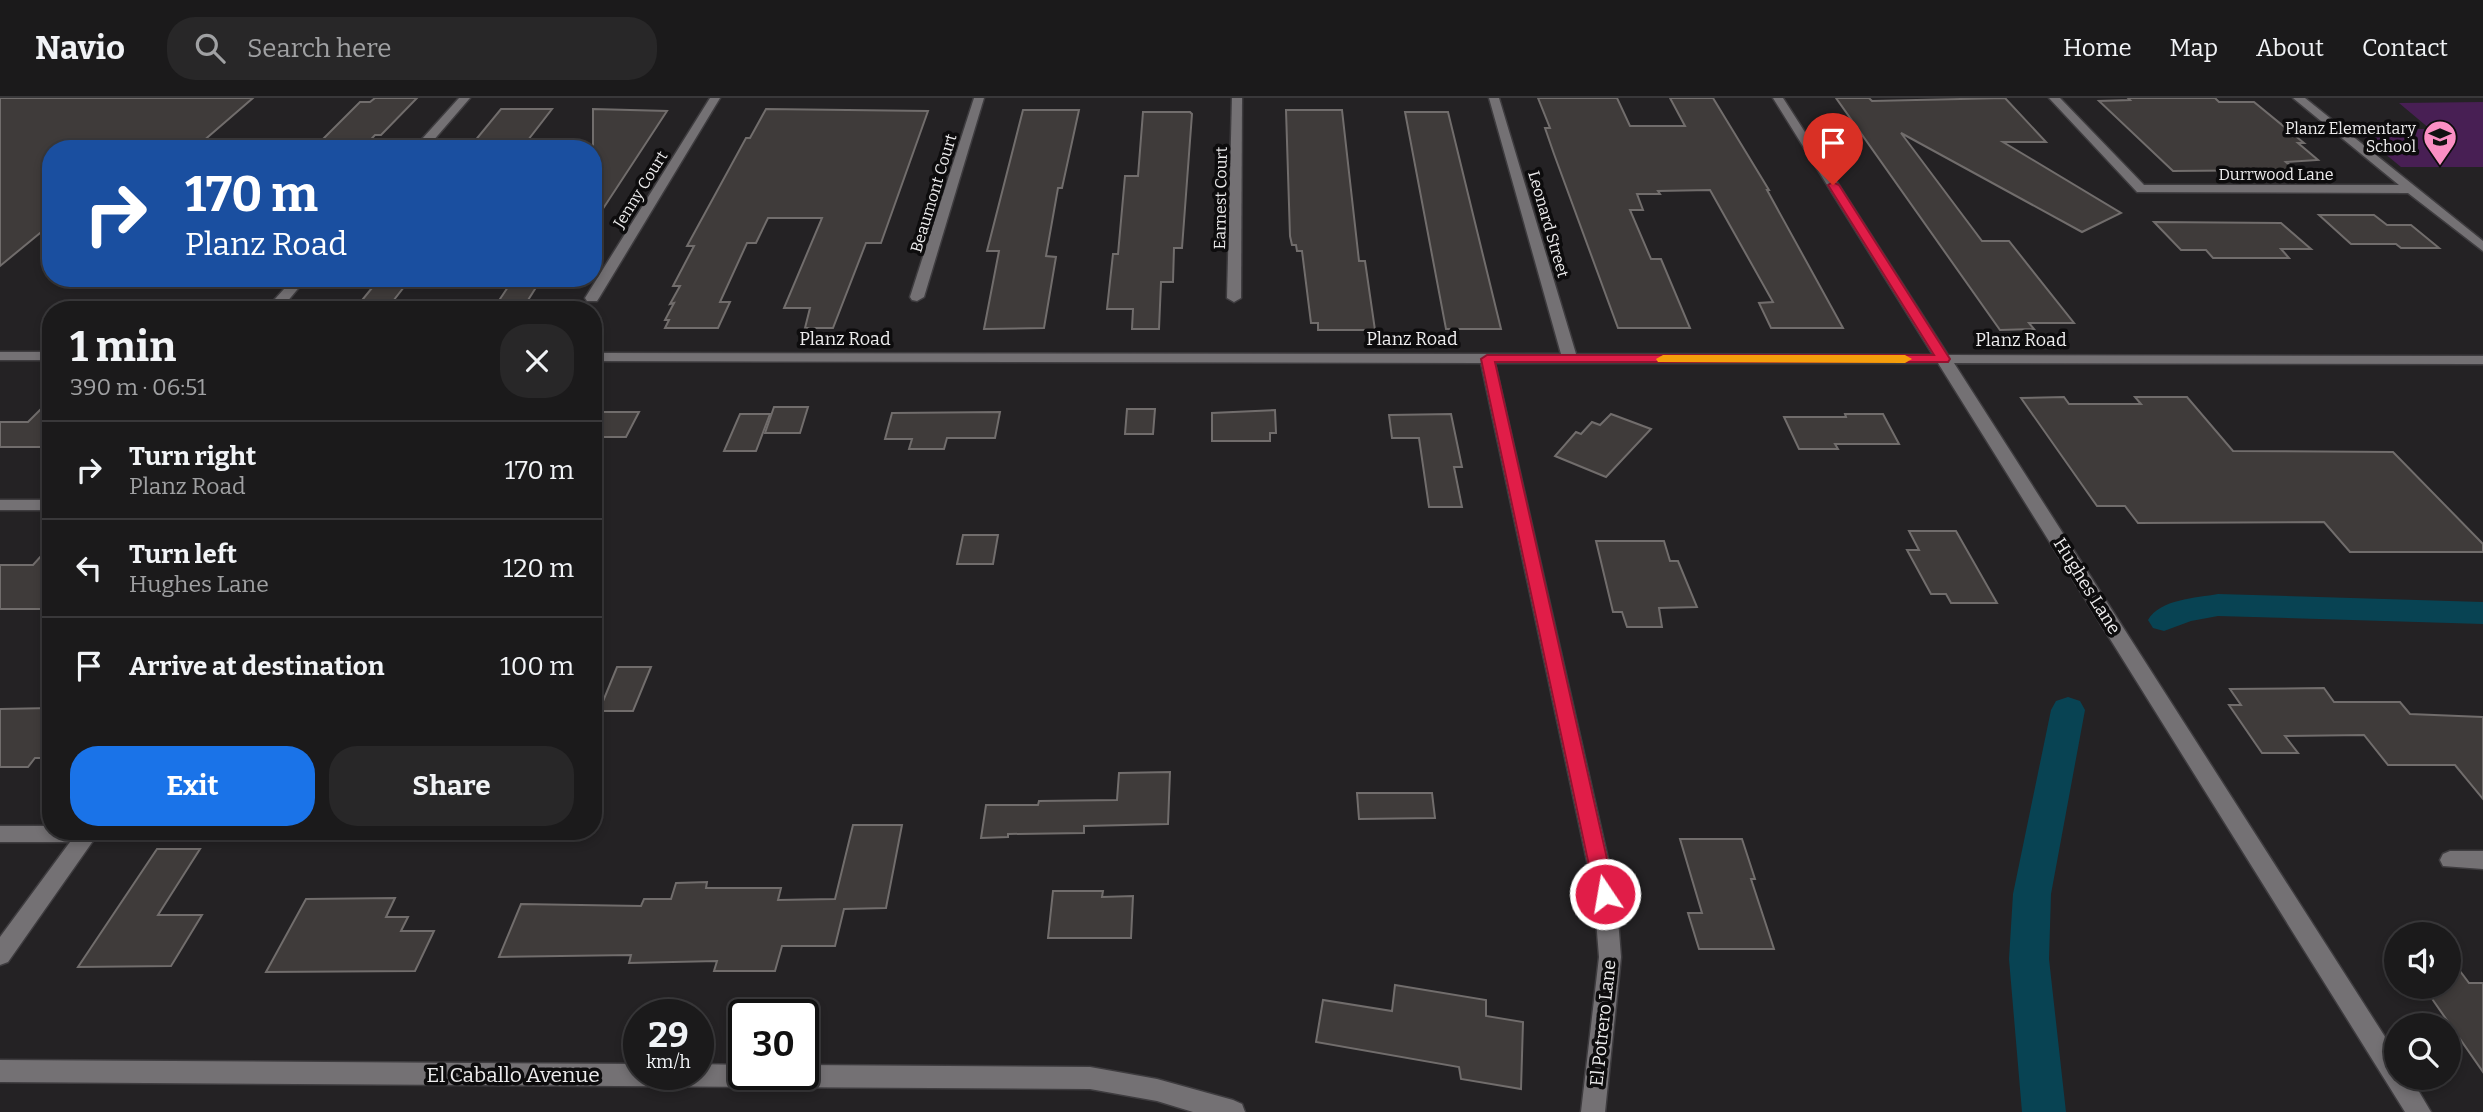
<!DOCTYPE html>
<meta charset="utf-8">
<style>
body{margin:0;font-family:Bitter,serif;background:#282728;color:#f1f3f6;height:100vh;display:flex;flex-direction:column;font-size:26px;white-space:nowrap}
*{box-sizing:border-box;margin:0}
p{font-size:23px;color:#a0a1a3}
.icon{flex:none;width:38px;height:38px;fill:none;stroke:currentColor;stroke-width:2;stroke-linecap:round;stroke-linejoin:round}
.map{position:relative;flex:1;overflow:hidden}
.drawer{position:absolute;left:42px;top:203px;width:560px;height:539px;display:flex;flex-direction:column;background:#1b1a1b;border-radius:28px;box-shadow:0 4px 10px #0003,0 0 0 2px #39383a}
.drawer>*{flex:none}
.guide{position:absolute;left:42px;top:42px;width:560px;height:147px;border-radius:28px;box-shadow:0 4px 10px #0003,0 0 0 2px #39383a;background:#1a4fa0;color:#fff;overflow:hidden}
.buttons{position:absolute;left:2384px;top:824px;display:grid;gap:14px}
.buttons a{display:grid;place-items:center;width:77px;height:77px;border-radius:50%;background:#1b1a1b;box-shadow:0 4px 10px #0003,0 0 0 2px #39383a;font-size:35px}
.speed{position:absolute;left:623px;top:901px;display:flex;gap:14px;font-size:35px;font-weight:700;text-align:center}
.speed>*{display:grid;place-content:center;width:91px;height:91px;border-radius:50%;background:#1b1a1b;box-shadow:0 4px 10px #0003,0 0 0 2px #39383a;line-height:1}
.speed small{font-size:18px;font-weight:400}
.speed .limit{border:4px solid #111;border-radius:10px;background:#fff;color:#111}
.pin{position:absolute;display:grid;place-items:center;width:60px;height:60px;color:#fff;margin:-72px -30px;border-radius:50% 50% 50% 0;rotate:-45deg;box-shadow:0 0 7px #0007}
.pin .icon{rotate:45deg}
.me{position:absolute;width:77px;margin:-38px;rotate:348deg;stroke-linejoin:round;filter:drop-shadow(0 0 5px #0008)}
.turn{display:flex;align-items:center;gap:24px;height:147px;padding:0 28px;font-size:32px}
.turn .icon{width:91px;height:91px;stroke-width:2.5}
.turn b{display:block;font-size:49px;line-height:60px}
.round{display:grid;place-items:center;flex:none;width:74px;height:74px;border-radius:28px;background:#282728}
.summary{display:flex;align-items:center;justify-content:space-between;height:119px;padding:0 28px}
h1{font-size:42px;font-weight:700;line-height:52px}
.primary-button{display:flex;gap:14px;margin-top:auto;padding:14px 28px}
.primary-button a{flex:1;height:80px;border-radius:28px;background:#1a73e8;color:#fff;font-size:28px;font-weight:700;line-height:80px;text-align:center}
.primary-button a+a{background:#282728;color:#f1f3f6}
ul{padding:0;list-style:none}
li{display:flex;align-items:center;gap:21px;height:98px;padding:0 28px;border-top:2px solid #39383a}
li div{flex:1}
li b{display:block;font-size:26px}
li em{font-style:normal}
header{display:flex;align-items:center;gap:42px;box-sizing:border-box;height:98px;padding:0 35px;background:#1b1a1b;border-bottom:2px solid #39383a}
header strong{font-size:33px}
nav{display:flex;gap:38px;margin-inline-start:auto;font-size:24px}
.search{width:490px;height:63px;background:#282728;display:flex;align-items:center;gap:18px;box-sizing:border-box;padding:0 24px;border-radius:28px;color:#a0a1a3;font-size:26px}
.map>svg:first-child{display:block}
.green{fill:#481f54}
.lines{fill:none;stroke-linecap:round;stroke-linejoin:round}
.canal{fill:#084353;fill-rule:evenodd}
.building{fill:#3f3b3a;stroke:#716d6c;stroke-width:2}
.minor-casing{stroke:#3e3c3f;stroke-width:3}
.minor{fill:#747174;fill-rule:evenodd}
.route{fill:#e11d48;stroke:#92132f;stroke-width:2}
.slow{fill:#f59e0b}
.labels{text-anchor:middle;stroke-width:7;stroke-linejoin:round;paint-order:stroke}
.far-poi-label{font-size:16px;fill:#edeced;stroke:#0d0c0d;text-anchor:end}
.far-street-label{font-size:16px;fill:#edeced;stroke:#0d0c0d}
.street-label{font-size:18px;fill:#edeced;stroke:#0d0c0d}
.near-street-label{font-size:21px;fill:#edeced;stroke:#0d0c0d}
</style>
<header>
<strong>Navio</strong>
<div class="search"><svg class="icon" aria-label="search" viewBox="0 0 24 24"><circle cx="10" cy="10" r="6"/><path d="M15 15l6 6"/></svg>Search here</div>
<nav><a>Home</a><a>Map</a><a>About</a><a>Contact</a></nav>
</header>
<div class="map">
<svg width="2483" height="1014" viewBox="0 0 2483 1014">
<rect width="100%" height="100%" fill="#242224"/>
<path class="green" d="M2483 4V69H2401L2355 31H2430L2399 5Z"/>
<g class="lines">
<g class="canal">
<path d="M2218 496 2483 504V526L2218 518 2191 523 2164 533 2153 530 2148 522C2160 501 2196 500 2218 496Z"/>
<path d="M2068 599 2080 603 2085 612 2051 796 2049 861 2066 1014H2022L2009 861 2013 796 2051 612 2056 603Z"/>
</g>
</g>
<g class="building">
<path d="M0 0H253L194 51H51V126L0 168Z"/>
<path d="M375 0H417L381 37H375L362 51H313L360 4H370Z"/>
<path d="M1538 0H1617L1630 28H1685L1670 0H1713L1769 92H1767L1843 230H1771L1759 205 1773 204 1710 92 1658 93 1660 96H1637L1643 112H1630L1651 161H1661L1690 230H1618L1554 56 1545 30H1550Z"/>
<path d="M1836 0H1869L1872 3 2005 0 2046 44H2003L2121 115 2082 134 1901 35 1982 143H2009L2074 225H2029L2034 231 2000 232Z"/>
<path d="M2128 0H2215L2219 4H2254L2304 45H2298L2318 62 2286 64 2296 72 2173 73 2099 3 2130 2Z"/>
<path d="M501 11H552L521 51 469 50Z"/>
<path d="M593 11 667 13 593 126Z"/>
<path d="M766 11 928 13 881 145H866L833 230H805L810 210H784L822 120H768L756 145H747L720 204H730L718 230H665L669 222H665L674 205 670 206 680 188H673L694 148H687L746 40H750Z"/>
<path d="M1023 12H1079L1062 90H1058L1046 158 1056 159 1044 230 984 231 999 153H987Z"/>
<path d="M1286 12H1342L1359 163H1365L1375 232H1318V225H1311L1302 153H1297L1296 147H1292L1290 138Z"/>
<path d="M1143 14H1190L1192 16 1182 150H1174L1173 184H1161L1159 231H1132L1133 211H1107L1113 156H1118L1125 78H1138Z"/>
<path d="M1405 14H1448L1501 231H1446Z"/>
<path d="M2319 117H2374L2387 127H2411L2439 150H2401L2396 146H2351Z"/>
<path d="M2154 124 2281 125 2311 151H2281L2289 160H2213L2206 152H2181Z"/>
<path d="M380 180H411L386 212H354Z"/>
<path d="M514 180H542L523 210H494Z"/>
<path d="M2064 299 2069 306H2141L2135 299H2187L2233 353 2393 354 2483 446V454H2350L2324 424 2138 425 2125 408H2097L2021 300Z"/>
<path d="M51 301V349H0V324H28Z"/>
<path d="M774 309H808L800 335H765Z"/>
<path d="M1127 311H1155L1153 336H1125Z"/>
<path d="M1275 312 1276 335H1270V343H1212V315Z"/>
<path d="M599 314H639L626 339H593V325Z"/>
<path d="M1000 314 995 340H947L944 351H909L912 341H885L892 315Z"/>
<path d="M740 316H770L756 353H724Z"/>
<path d="M1451 316 1462 369H1454L1462 409H1429L1419 340H1392L1389 317Z"/>
<path d="M1611 316 1651 331 1606 379 1555 358 1576 334 1581 336 1592 324 1600 327Z"/>
<path d="M1845 316H1883L1899 346H1835L1838 351H1799L1784 319H1846Z"/>
<path d="M1909 433H1956L1997 505H1951L1946 496H1931L1907 452H1919Z"/>
<path d="M963 437H998L993 466H957Z"/>
<path d="M1596 443H1664L1670 463H1678L1697 509 1659 510 1662 529H1627L1622 514H1613Z"/>
<path d="M51 447V511H0V467H33Z"/>
<path d="M617 569H651L633 613H599Z"/>
<path d="M2324 590 2334 604H2400L2410 616 2483 619V701L2455 667H2388L2364 637 2285 638 2298 655H2262L2229 607H2241L2230 591Z"/>
<path d="M51 610V660H35L28 669H0V611Z"/>
<path d="M1170 674 1168 726 1084 728V735L1008 736V739L981 740 986 707H1038L1039 703 1117 702 1119 675Z"/>
<path d="M1357 695H1432L1435 720 1359 721Z"/>
<path d="M853 727H902L886 810 844 811 835 848H782L775 873H714L717 863 629 865 631 857 499 859 521 806 641 808 644 801H671L676 785 707 784 706 790H781L778 802 835 801Z"/>
<path d="M1680 741H1742L1755 781H1751L1774 851H1699L1688 815H1702Z"/>
<path d="M157 751H200L158 817H202L171 868 78 869Z"/>
<path d="M1053 793H1103L1102 799 1133 798 1131 840H1048Z"/>
<path d="M395 800 386 819H408L401 833H434L415 873 266 874 306 801Z"/>
<path d="M2448 857 2469 885H2483V974L2428 895H2432L2428 889H2448Z"/>
<path d="M1395 887 1486 902V918L1523 924 1521 991 1461 981 1459 969 1316 944 1323 902 1392 913Z"/>
</g>
<g class="lines">
<g class="minor-casing">
<g id="minor">
<path d="M459 0H470L426 51H413Z"/>
<path d="M710 0H720L599 200 597 203H587L585 200Z"/>
<path d="M974 0H984L924 199 917 203 912 202 910 199Z"/>
<path d="M1232 0H1242L1241 200 1234 204 1227 200Z"/>
<path d="M1489 0H1499L1576 256 1933 257 1773 0H1783L1948 257 2483 258V266L1954 265 2396 956V980H2411L2431 1014H2405L1938 265H1495L1616 796 1621 859 1605 1014H1581L1599 859 1594 796 1481 265 593 263V255L1561 256Z"/>
<path d="M2049 0H2060L2144 87H2399L2293 0H2305L2483 143V153L2408 95 2137 94Z"/>
<path d="M294 180H307L280 212H265Z"/>
<rect x="0" y="254" width="51" height="8"/>
<rect x="0" y="402" width="51" height="10"/>
<path d="M0 728H51V733H100L8 864 0 867V839L70 744H0Z"/>
<path d="M2450 753H2483V771L2443 768 2440 762 2443 756Z"/>
<path d="M0 962 639 966V976H698V966L744 967V976H803V967L1090 969 1157 981 1233 1002 1242 1006 1245 1014H1193L1157 1003 1090 991 0 984Z"/>
</g>
</g>
<use href="#minor" class="minor"/>
</g>
<path class="route" d="M1833 84 1839 87 1950 261 1948 264H1495L1615 796 1612 802 1605 805 1598 802 1595 796 1481 261 1487 257H1934L1828 87Z"/>
<path class="slow" d="M1663 257H1905L1912 261 1905 265 1658 264 1656 261Z"/>
<defs>
<g id="school-pin" transform="scale(1.75)"><path d="M0 17L-7.5 6A9.5 9.5 0 1 1 7.5 6Z" fill="#fb8fc4" stroke="#0d0c0d"/><path d="M0-5L7-2L0 1L-7-2ZM-4 1L0 2.5L4 1V4Q0 6-4 4Z" fill="#111"/></g>
</defs>
<g fill-rule="evenodd">
<use href="#school-pin" x="2440" y="39"/>
</g>
<g class="labels">
<g class="far-poi-label">
<text x="2416" y="36">Planz Elementary<tspan x="2416" dy="18">School</tspan></text>
</g>
<g class="far-street-label">
<text x="2276" y="82">Durrwood Lane</text>
<text transform="translate(640 91) rotate(-58)" y="6">Jenny Court</text>
<text transform="translate(933 95) rotate(-73)" y="6">Beaumont Court</text>
<text transform="translate(1220 100) rotate(-89)" y="6">Earnest Court</text>
<text transform="translate(1549 126) rotate(74)" y="6">Leonard Street</text>
</g>
<g class="street-label">
<text x="845" y="247">Planz Road</text>
<text x="1412" y="247">Planz Road</text>
<text x="2021" y="248">Planz Road</text>
<text transform="translate(2087 488) rotate(58)" y="6">Hughes Lane</text>
<text transform="translate(1603 925) rotate(-84)" y="6">El Potrero Lane</text>
</g>
<g class="near-street-label">
<text x="513" y="984">El Caballo Avenue</text>
</g>
</g>
</svg>
<div class="buttons">
<a><svg class="icon" aria-label="sound" viewBox="0 0 24 24"><path d="M4 9h4l5-4v14l-5-4H4zM17 9q2 3 0 6"/></svg></a>
<a><svg class="icon" aria-label="search" viewBox="0 0 24 24"><circle cx="10" cy="10" r="6"/><path d="M15 15l6 6"/></svg></a>
</div>
<div class="speed"><div>29<small>km/h</small></div><div class="limit">30</div></div>
<div class="pin" style="left:1833px;top:87px;background:#d93025"><svg class="icon" aria-label="arrive" viewBox="0 0 24 24"><path d="M6 21V4h12l-3 4 3 4H6"/></svg></div>
<svg class="me" style="left:1605px;top:796px" viewBox="-20 -20 40 40"><circle r="17" fill="#e11d48" stroke="#fff" stroke-width="3"/><path d="M0-11L8 9 0 5-8 9z" fill="#fff"/></svg>
<div class="guide">
<div class="turn"><svg class="icon" aria-label="right" viewBox="0 0 24 24"><path d="M7 20v-9h11M14 6l5 5-5 5"/></svg><div><b>170 m</b>Planz Road</div></div>
</div>
<section class="drawer">
<div class="summary"><div><h1>1 min</h1><p>390 m · 06:51</p></div><a class="round"><svg class="icon" aria-label="close" viewBox="0 0 24 24"><path d="M6 6l12 12M18 6L6 18"/></svg></a></div>
<ul>
<li><svg class="icon" aria-label="right" viewBox="0 0 24 24"><path d="M7 20v-9h11M14 6l5 5-5 5"/></svg><div><b>Turn right</b><p>Planz Road</p></div><em>170 m</em></li>
<li><svg class="icon" aria-label="left" viewBox="0 0 24 24"><path d="M17 20v-9H6M10 6l-5 5 5 5"/></svg><div><b>Turn left</b><p>Hughes Lane</p></div><em>120 m</em></li>
<li><svg class="icon" aria-label="arrive" viewBox="0 0 24 24"><path d="M6 21V4h12l-3 4 3 4H6"/></svg><div><b>Arrive at destination</b></div><em>100 m</em></li>
</ul>
<div class="primary-button"><a>Exit</a><a>Share</a></div>
</section>
</div>
